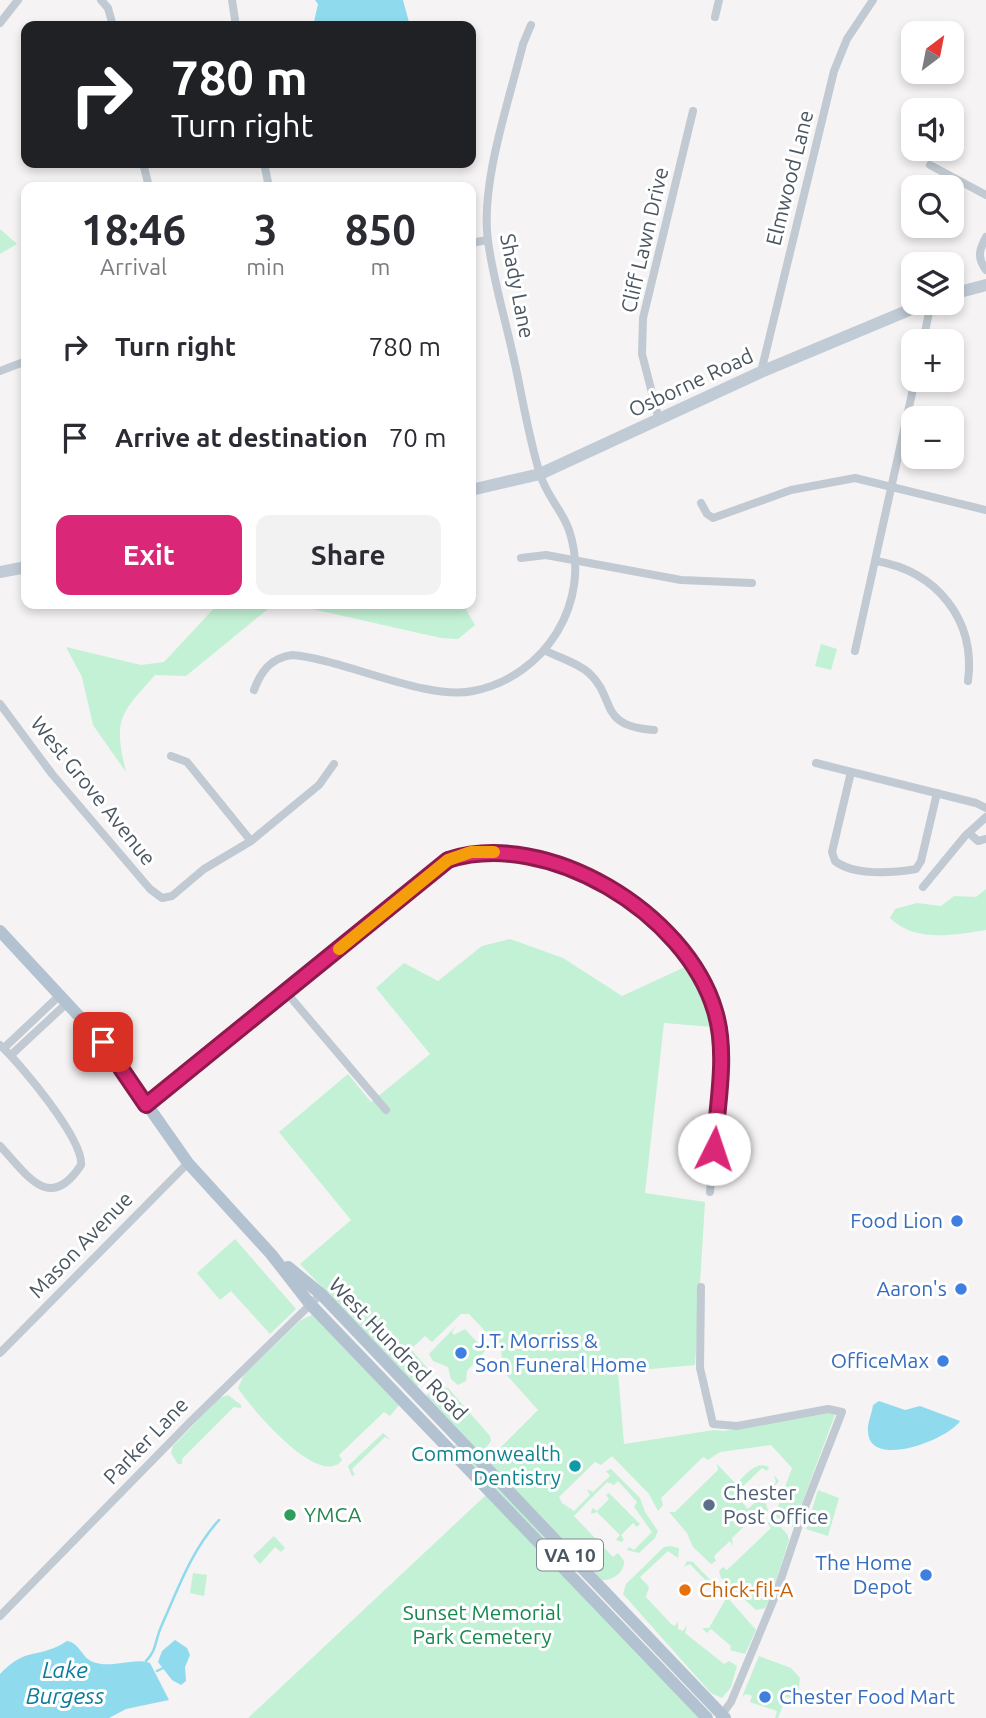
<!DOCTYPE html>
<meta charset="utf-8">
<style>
body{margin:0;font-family:Ubuntu,sans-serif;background:#f2f2f3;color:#2b2b33;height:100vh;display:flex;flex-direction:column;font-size:26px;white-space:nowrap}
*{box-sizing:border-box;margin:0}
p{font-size:23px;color:#7c7c81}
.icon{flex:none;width:38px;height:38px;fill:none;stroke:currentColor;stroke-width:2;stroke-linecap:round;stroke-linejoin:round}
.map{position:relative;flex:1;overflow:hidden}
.details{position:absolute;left:21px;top:182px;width:455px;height:427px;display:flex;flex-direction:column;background:#fff;border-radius:14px;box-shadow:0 4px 10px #0003}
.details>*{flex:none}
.hud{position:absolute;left:21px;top:21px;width:455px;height:147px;border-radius:14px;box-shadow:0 4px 10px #0003;background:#202124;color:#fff;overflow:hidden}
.needle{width:46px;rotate:32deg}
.fabs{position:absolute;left:901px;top:21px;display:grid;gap:14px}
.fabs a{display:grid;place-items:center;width:63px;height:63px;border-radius:14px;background:#fff;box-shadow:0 4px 10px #0003;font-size:35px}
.pin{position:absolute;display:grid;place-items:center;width:60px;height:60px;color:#fff;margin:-30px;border-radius:14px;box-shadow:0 4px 10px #0006}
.me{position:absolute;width:77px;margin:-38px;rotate:4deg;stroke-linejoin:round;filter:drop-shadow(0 0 5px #0008)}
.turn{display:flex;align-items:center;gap:24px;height:147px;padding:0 35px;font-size:32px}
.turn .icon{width:91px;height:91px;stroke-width:2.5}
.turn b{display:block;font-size:49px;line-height:60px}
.eta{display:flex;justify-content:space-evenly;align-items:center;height:119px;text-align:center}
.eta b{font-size:42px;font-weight:700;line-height:49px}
.primary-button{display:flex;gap:14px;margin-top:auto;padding:14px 35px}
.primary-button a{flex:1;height:80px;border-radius:14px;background:#db2777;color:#fff;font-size:28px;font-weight:700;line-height:80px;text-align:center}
.primary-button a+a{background:#f2f2f3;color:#2b2b33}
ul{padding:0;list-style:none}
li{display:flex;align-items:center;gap:21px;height:91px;padding:0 35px}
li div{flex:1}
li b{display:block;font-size:26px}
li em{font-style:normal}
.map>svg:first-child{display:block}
.green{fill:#c3f1d5}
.water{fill:#90daee}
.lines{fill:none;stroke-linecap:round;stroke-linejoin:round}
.stream{stroke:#90daee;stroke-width:2.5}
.street{stroke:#c1cad2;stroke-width:8}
.secondary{stroke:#c1cbd6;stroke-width:12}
.primary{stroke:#b3c2d1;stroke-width:12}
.route-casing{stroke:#8e194d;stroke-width:18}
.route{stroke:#db2777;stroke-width:12}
.slow{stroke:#f59e0b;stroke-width:12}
.shop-dot{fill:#3f7fe0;stroke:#fff;stroke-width:2.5}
.culture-dot{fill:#0f9aa8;stroke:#fff;stroke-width:2.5}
.service-dot{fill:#5c6f8a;stroke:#fff;stroke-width:2.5}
.leisure-dot{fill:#2e9e5b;stroke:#fff;stroke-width:2.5}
.food-dot{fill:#e8710a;stroke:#fff;stroke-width:2.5}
.labels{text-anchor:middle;stroke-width:6;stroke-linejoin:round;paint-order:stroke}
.shield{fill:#fff;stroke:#808990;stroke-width:2}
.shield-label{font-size:19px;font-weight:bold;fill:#4a5661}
.street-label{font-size:21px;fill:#4a5661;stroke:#fff}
.shop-label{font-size:21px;fill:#366cbe;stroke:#fff;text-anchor:end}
.culture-label{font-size:21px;fill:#0d838f;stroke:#fff;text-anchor:end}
.service-label{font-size:21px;fill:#4e5e75;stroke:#fff;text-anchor:start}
.leisure-label{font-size:21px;fill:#27864d;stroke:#fff;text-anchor:start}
.food-label{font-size:21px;fill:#c56008;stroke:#fff;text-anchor:start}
.park-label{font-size:21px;fill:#17864f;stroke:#fff}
.water-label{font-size:23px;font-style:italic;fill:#0c7c9b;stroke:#fff}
</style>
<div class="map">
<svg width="986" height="1718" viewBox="0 0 986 1718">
<rect width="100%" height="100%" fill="#f5f3f3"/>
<g class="green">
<path d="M0 229 17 244 0 254Z"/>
<path d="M218 604H274L186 676 155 675C120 714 113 719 126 772L93 725 82 677 66 647 141 665 164 662Z"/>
<path d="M290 604H463L475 625 458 639 441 638Z"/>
<path d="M821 644 837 649 831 670 815 666Z"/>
<path d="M986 889V930C954 935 915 943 890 918L895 909 917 903 941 906 954 896 976 897Z"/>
<path d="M510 939 563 958 622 996 685 967C699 986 710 1003 713 1027L664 1023 645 1193 705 1202 695 1365 618 1372 624 1444 714 1430 724 1431 827 1412 835 1415 793 1527 785 1525 775 1515 792 1468 771 1445 720 1452 708 1460 703 1457 661 1498 663 1505 658 1511 649 1494 612 1456 601 1465 595 1462 559 1497 562 1503 574 1511 590 1495 587 1489 593 1492 610 1476 606 1471 611 1469 640 1498 645 1512 658 1531 655 1538 639 1553 627 1550 629 1547 634 1550 652 1532 634 1507 637 1502 618 1481 614 1485 607 1482 574 1516 613 1557 618 1553 624 1561C625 1572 612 1581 602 1580L489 1462 492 1456 538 1410 503 1371 501 1348 469 1314H461L432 1342 425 1336 411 1349 428 1369 425 1381 417 1386 300 1264 351 1220 279 1132 348 1074 371 1102 430 1054 376 988 404 963 438 981 482 946Z"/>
<path d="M235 1239 296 1309 270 1334 231 1291 220 1300 197 1273Z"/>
<path d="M312 1315 399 1405 390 1416 384 1412 339 1455 342 1460C320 1490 250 1407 238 1388L244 1375 301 1320Z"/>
<path d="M457 1325 452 1332 454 1335 465 1329 485 1351 467 1371 466 1381 458 1385 451 1379 448 1367 433 1361 429 1354Z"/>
<path d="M436 1386 448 1388 490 1436 491 1441 484 1450H478L426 1396Z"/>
<path d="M228 1395 241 1405V1408L234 1407 182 1459V1464H178L171 1453 173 1446 220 1398Z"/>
<path d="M383 1433 391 1440 385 1437 352 1469 355 1475 352 1476 348 1466Z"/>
<path d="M456 1444 465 1451 562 1552 560 1554 550 1547 454 1446Z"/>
<path d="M717 1464 736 1484C746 1475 755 1460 769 1467L767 1471 762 1468 735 1494 748 1509 776 1482 774 1475 779 1481 764 1499 768 1510 765 1515 759 1512 732 1538 733 1546 730 1541 714 1556 716 1561 711 1564 693 1547 687 1533 669 1512H675L718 1470Z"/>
<path d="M818 1490 839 1498 828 1536 806 1529Z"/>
<path d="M609 1493 640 1524 637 1527 633 1523 621 1535 624 1540 621 1542 616 1540 620 1535 597 1512 591 1514 592 1508 597 1511 609 1499 606 1495Z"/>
<path d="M486 1495 701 1718H248Z"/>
<path d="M767 1522C776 1522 788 1531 789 1540L770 1600 765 1608 756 1610 721 1578 719 1571 723 1567 727 1570 771 1528Z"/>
<path d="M274 1536 285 1548 281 1552 275 1547 260 1564 253 1556Z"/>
<path d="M670 1546 679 1548 678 1558 668 1551 640 1577 649 1587 646 1597 671 1624 675 1626 678 1621V1629L683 1631 687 1625 685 1633 724 1664 729 1661 737 1666 731 1687 722 1698 711 1693 623 1594 626 1584 664 1547Z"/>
<path d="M687 1561 693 1562 717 1587 714 1596V1589L690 1564 684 1567Z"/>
<path d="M193 1573 207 1575 204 1596 190 1593Z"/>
<path d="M727 1597 756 1630 745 1654 730 1650 731 1646 711 1629 707 1633 702 1628H709Z"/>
<path d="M759 1656 791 1668 800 1678 798 1696 793 1699 786 1697 778 1718H775L777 1711 750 1702 752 1696 746 1694 742 1697Z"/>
</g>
<g class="water">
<path d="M315 0H403L410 26H313L318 4Z"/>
<path d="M879 1401 905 1410 920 1406 960 1421C949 1439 870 1470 868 1432 867 1424 872 1413 873 1405Z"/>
<path d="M175 1640 187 1648 190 1655 185 1667 186 1681 181 1685 172 1680 158 1662 162 1651Z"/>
<path d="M67 1641C80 1643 81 1657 93 1662 112 1669 135 1657 150 1663L169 1700 126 1709 109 1718H0V1674C28 1645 38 1660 67 1641Z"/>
</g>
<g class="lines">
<g class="stream">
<path d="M146 1661C157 1650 155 1640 161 1627 178 1589 191 1551 219 1520"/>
<path d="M157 1671 163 1668"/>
</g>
<g class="street">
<path d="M101 0 108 8 113 26"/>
<path d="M232 0 236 26"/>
<path d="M715 17 719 0"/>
<path d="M0 23 18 0"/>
<path d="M143 163 149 187"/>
<path d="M264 163 269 187"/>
<path d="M930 165 986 195"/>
<path d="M986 237C979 250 977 258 986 270"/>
<path d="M471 243 487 240"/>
<path d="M923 341 931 303"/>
<path d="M0 371 26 361"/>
<path d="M761 372 834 71 847 39 873 0"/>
<path d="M659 420 642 354 643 318 693 111"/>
<path d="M701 503 707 514 713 518 791 490 855 478 986 510"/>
<path d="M521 558 546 555 681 580 752 583"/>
<path d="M876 561C936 571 976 619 968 681"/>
<path d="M546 651C560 658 578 663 589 673 617 699 597 726 654 730"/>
<path d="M855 651 915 380"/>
<path d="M254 690C261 671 271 658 292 655 343 659 426 701 473 691 545 677 593 602 569 530 562 510 546 495 540 474 528 436 522 394 513 355 505 318 493 279 488 241 480 184 509 101 523 44L531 25"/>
<path d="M0 704 52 774 150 889 162 898 172 896 204 869 251 841 319 785 334 764"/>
<path d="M171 756 187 762 251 841"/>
<path d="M816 763 976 803 986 808"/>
<path d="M851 772 832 852 835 861C854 876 893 873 916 869L921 861 937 793"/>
<path d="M969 833 978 841 986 839"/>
<path d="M923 887 965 836 986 817"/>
<path d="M286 992 386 1110"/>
<path d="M0 1045C20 1063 84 1140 81 1165 49 1214 27 1174 0 1146"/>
<path d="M4 1048 60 995"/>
<path d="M11 1055 67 1003"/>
<path d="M146 1105 448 860C547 828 686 913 715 1011 729 1058 714 1142 710 1192"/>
<path d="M701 1287 700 1368 713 1424 737 1426 828 1409 842 1412 805 1507 776 1594 731 1702 720 1717"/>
<path d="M0 1353 188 1163"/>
<path d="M0 1616 188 1424 321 1294"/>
</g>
<g class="secondary">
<path d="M952 294 986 285"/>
<path d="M471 490 540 474 761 372 926 303"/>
<path d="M0 572 26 567"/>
</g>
<g class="primary">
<path d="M0 931 103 1042 188 1163 271 1254 310 1304 707 1718"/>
<path d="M288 1267 321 1294 725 1718"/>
</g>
</g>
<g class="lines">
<g class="route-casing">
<path id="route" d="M103 1042 146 1105 448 860C547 828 686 913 715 1011 728 1053 717 1106 714 1149"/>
</g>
<use href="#route" class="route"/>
<path class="slow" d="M339 949 448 860 471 852H494"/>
</g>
<g class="shop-dot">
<circle cx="957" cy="1221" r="7"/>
<circle cx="961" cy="1289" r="7"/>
<circle cx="461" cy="1353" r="7"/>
<circle cx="943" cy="1361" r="7"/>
<circle cx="926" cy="1575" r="7"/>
<circle cx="765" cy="1697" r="7"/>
</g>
<circle class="culture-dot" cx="575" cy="1466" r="7"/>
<circle class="service-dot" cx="709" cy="1505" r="7"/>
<circle class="leisure-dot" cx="290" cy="1515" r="7"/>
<circle class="food-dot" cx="685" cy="1590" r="7"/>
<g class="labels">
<rect class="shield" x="537" y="1539.5" width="66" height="31" rx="5"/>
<g class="shield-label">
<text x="570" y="1562">VA 10</text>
</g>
<g class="street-label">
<text transform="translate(790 178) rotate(-76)" y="7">Elmwood Lane</text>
<text transform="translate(645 240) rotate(-77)" y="7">Cliff Lawn Drive</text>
<text transform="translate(517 286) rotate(79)" y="7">Shady Lane</text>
<text transform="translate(691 383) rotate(-25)" y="7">Osborne Road</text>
<text transform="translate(93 791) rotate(51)" y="7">West Grove Avenue</text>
<text transform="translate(81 1245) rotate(-46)" y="7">Mason Avenue</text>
<text transform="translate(398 1349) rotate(46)" y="7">West Hundred Road</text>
<text transform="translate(146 1441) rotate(-46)" y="7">Parker Lane</text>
</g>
<g class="shop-label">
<text x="943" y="1228">Food Lion</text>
<text x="947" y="1296">Aaron's</text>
<text x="475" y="1348" text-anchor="start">J.T. Morriss &amp;<tspan x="475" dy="24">Son Funeral Home</tspan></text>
<text x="929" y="1368">OfficeMax</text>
<text x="912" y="1570">The Home<tspan x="912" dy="24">Depot</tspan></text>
<text x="779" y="1704" text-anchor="start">Chester Food Mart</text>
</g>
<g class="culture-label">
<text x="561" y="1461">Commonwealth<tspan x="561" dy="24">Dentistry</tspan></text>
</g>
<g class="service-label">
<text x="723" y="1500">Chester<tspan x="723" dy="24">Post Office</tspan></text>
</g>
<g class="leisure-label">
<text x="304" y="1522">YMCA</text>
</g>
<g class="food-label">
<text x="699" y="1597">Chick-fil-A</text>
</g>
<g class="park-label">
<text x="482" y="1620">Sunset Memorial<tspan x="482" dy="24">Park Cemetery</tspan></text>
</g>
<g class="water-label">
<text x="65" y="1678">Lake<tspan x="65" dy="26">Burgess</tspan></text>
</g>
</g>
</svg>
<div class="fabs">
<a><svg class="needle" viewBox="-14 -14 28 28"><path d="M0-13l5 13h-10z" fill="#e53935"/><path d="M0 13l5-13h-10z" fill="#7c7c81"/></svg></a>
<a><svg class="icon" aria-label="sound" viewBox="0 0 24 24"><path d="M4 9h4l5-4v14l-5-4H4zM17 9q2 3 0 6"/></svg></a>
<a><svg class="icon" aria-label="search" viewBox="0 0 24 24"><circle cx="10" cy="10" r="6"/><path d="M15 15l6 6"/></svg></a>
<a><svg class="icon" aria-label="layers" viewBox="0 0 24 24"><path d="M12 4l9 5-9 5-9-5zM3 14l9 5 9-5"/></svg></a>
<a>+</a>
<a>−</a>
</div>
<div class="pin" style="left:103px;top:1042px;background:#d93025"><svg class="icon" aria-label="arrive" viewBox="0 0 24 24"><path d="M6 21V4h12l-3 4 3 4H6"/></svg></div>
<svg class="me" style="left:714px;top:1149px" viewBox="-20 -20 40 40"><circle r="19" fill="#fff"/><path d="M0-13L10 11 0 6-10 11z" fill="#db2777"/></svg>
<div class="hud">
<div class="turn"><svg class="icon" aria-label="right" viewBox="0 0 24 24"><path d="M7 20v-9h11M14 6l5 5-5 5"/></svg><div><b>780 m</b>Turn right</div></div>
</div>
<section class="details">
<div class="eta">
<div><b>18:46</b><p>Arrival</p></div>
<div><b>3</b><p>min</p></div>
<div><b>850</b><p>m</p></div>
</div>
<ul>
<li><svg class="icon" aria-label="right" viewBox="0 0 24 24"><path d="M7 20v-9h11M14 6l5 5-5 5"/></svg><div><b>Turn right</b></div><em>780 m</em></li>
<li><svg class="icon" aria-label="arrive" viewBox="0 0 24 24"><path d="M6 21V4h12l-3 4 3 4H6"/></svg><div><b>Arrive at destination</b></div><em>70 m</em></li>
</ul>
<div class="primary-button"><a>Exit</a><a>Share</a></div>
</section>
</div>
